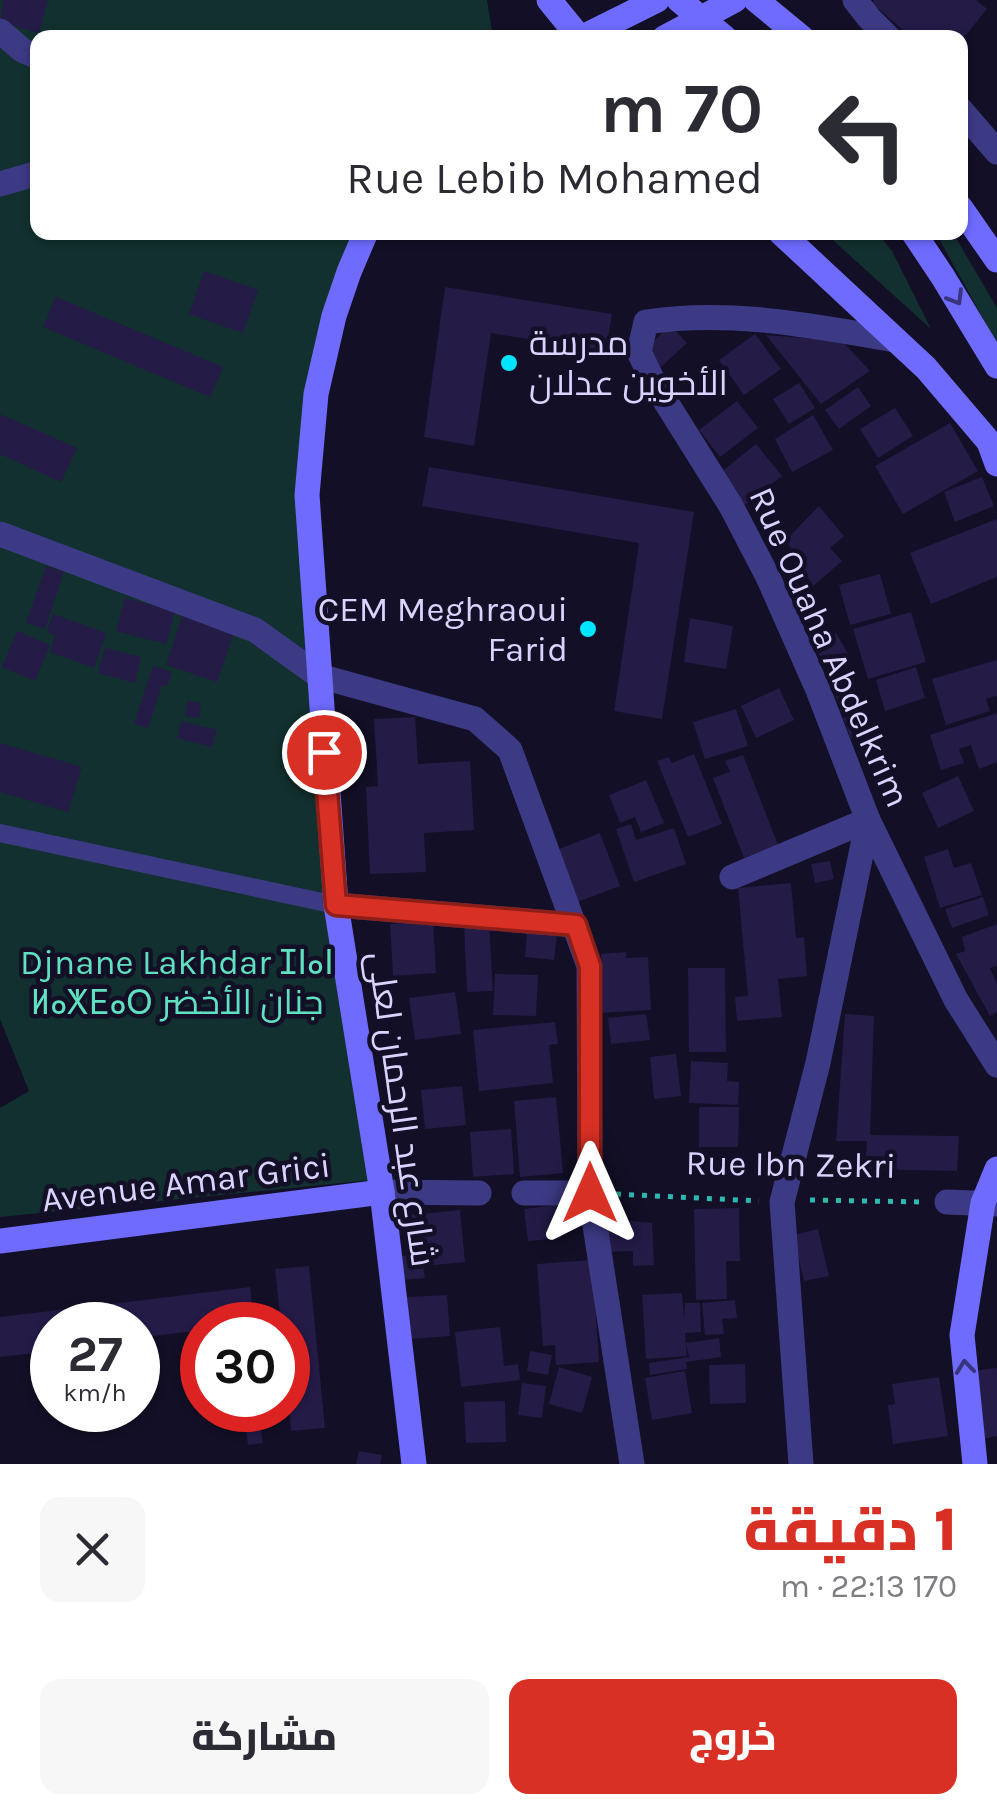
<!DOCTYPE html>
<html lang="ar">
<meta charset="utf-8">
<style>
body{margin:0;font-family:Karla,Cairo,"Noto Sans Tifinagh",sans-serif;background:#f7f7f7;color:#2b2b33;direction:rtl;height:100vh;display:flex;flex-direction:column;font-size:38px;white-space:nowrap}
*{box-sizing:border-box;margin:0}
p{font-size:32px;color:#7c7c81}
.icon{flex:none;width:55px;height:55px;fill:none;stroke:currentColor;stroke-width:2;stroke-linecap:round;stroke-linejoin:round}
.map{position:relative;height:1464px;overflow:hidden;direction:ltr}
.side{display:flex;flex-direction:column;background:#fff;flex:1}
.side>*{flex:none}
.hud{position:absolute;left:30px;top:30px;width:938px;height:210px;border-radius:20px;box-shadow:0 2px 8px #0004;direction:rtl;background:#fff;color:#2b2b33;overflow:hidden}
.speed{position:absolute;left:30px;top:1302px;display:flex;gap:20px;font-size:50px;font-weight:700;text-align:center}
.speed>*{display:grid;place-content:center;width:130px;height:130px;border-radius:50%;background:#fff;box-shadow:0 2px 8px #0004;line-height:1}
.speed small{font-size:25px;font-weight:400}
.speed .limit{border:15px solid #d22;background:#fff;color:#111}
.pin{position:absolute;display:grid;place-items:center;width:85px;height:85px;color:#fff;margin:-42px;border:5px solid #fff;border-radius:50%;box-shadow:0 2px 10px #0007}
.me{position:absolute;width:110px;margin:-55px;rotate:0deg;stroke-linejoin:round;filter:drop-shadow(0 0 8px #0008)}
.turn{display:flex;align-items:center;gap:35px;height:210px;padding:0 40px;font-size:45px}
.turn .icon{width:130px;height:130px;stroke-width:2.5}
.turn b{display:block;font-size:70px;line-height:85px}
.round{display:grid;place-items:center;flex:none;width:105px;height:105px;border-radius:20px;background:#f7f7f7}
.summary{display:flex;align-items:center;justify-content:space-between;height:170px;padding:0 40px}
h1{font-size:60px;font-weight:800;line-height:75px;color:#d93025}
.primary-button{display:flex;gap:20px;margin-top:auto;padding:20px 40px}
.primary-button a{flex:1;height:115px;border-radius:20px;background:#d93025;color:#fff;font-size:40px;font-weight:800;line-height:115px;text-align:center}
.primary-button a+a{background:#f7f7f7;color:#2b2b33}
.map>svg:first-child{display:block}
.green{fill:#12302f}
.building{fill:#241b47}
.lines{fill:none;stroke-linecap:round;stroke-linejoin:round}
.path{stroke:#2fb8b0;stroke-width:5;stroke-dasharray:5 8;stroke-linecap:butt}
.lane{stroke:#3d3a85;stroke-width:18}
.street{stroke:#3d3a85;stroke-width:25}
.secondary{stroke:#6f6bff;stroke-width:25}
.secondary-bridge{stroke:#6f6bff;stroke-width:25}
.oneway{stroke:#38347d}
.route-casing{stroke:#8d1f18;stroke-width:25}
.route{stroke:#d93025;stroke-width:18}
.poi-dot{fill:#00e5ff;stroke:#130f26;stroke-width:4}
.labels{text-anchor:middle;stroke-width:9;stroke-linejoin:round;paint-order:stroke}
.poi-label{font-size:35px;fill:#d9d4ff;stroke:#130f26;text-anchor:start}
.street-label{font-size:35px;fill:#d9d4ff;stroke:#130f26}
.park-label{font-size:35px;fill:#5fe0c0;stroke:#130f26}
</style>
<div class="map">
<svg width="997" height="1464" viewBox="0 0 997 1464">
<rect width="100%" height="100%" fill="#130f26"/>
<g class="green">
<path d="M0 0H487L493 37 38 38V232L351 233 321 334 297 484 371 1180 0 1217V1108L29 1091 0 1019Z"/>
<path d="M825 233H877L892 251 931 329Z"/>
<path d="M936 233H953L997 308V344Z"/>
</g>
<g class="building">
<path d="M3 0H48L39 33 0 22Z"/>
<path d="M874 0H976L987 9 960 42V38H912L872 3Z"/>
<path d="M204 271 258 290 243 333 189 314Z"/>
<path d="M445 287 612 314 606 352 491 333 474 446 424 437Z"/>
<path d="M56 297 223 367 210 397 43 327Z"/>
<path d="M670 325 687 343 661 367 645 350Z"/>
<path d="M755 334 781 369 744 395 719 360Z"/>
<path d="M766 335 842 341 870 371 821 404Z"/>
<path d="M799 383 815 408 789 424 773 399Z"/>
<path d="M858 387 871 406 839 429 825 410Z"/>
<path d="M737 401 758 428 720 457 699 430Z"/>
<path d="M895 408 913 436 878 458 860 429Z"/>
<path d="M0 414 77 448 61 482 0 454Z"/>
<path d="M813 415 833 450 792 472 775 439Z"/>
<path d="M950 423 978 471 903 514 875 466Z"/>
<path d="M756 444 782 476 745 505 720 473Z"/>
<path d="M429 467 694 512 662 719 614 711 639 543 422 506Z"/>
<path d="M982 477 994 506 955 522 944 492Z"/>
<path d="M819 506 844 536 830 548 842 561 813 586 786 540Z"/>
<path d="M997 519V577L931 604 910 553Z"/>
<path d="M46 566 64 572 45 629 26 623Z"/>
<path d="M880 574 891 614 850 625 839 585Z"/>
<path d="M125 598 175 611 166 644 116 631Z"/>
<path d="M911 612 926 662 868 679 853 629Z"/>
<path d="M183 613 235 630 217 682 166 665Z"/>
<path d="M53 614 106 633 94 668 50 652 55 636 47 632Z"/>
<path d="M690 618 733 626 726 669 684 662Z"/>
<path d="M17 631 50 645 35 681 2 667Z"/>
<path d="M836 633 848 654 826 666 814 646Z"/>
<path d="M105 648 141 657 135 683 98 673Z"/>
<path d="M997 660V696L986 699 990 711 946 725 932 679Z"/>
<path d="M153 666 172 672 167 686 162 685 148 728 134 724Z"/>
<path d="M916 667 925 698 885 711 876 680Z"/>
<path d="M853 682 860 709 840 713 834 686Z"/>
<path d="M779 688 794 720 756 738 741 706Z"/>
<path d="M187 701 201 703 199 718 185 716Z"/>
<path d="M736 709 748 746 705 759 693 722Z"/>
<path d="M865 710 873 731 851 739 843 718Z"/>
<path d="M997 713V762L979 769 971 745 959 749 964 763 941 770 930 735Z"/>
<path d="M415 717 418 764 470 761 474 830 424 833 426 872 370 874 366 787 378 786 374 719Z"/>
<path d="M181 721 217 730 212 747 177 738Z"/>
<path d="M0 743 82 767 68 812 0 792Z"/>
<path d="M694 754 722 824 688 837 657 761 669 757 672 763Z"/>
<path d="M743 755 778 845 744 858 713 778 730 772 725 761Z"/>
<path d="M958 776 974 811 938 828 922 793Z"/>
<path d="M646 780 664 823 641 832 635 817 620 823 609 795Z"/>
<path d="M631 824 636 840 674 828 686 864 634 882 616 829Z"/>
<path d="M600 833 620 886 577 902 557 850Z"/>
<path d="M948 849 954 868 971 863 982 895 940 908 924 857Z"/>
<path d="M830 861 834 879 815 883 811 864Z"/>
<path d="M791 883 796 938 804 937 807 976 778 979 782 1017 737 1021 735 997 748 996 738 888Z"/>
<path d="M983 897 989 915 952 928 945 909Z"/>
<path d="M433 921 436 973 393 976 390 924Z"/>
<path d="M489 923 493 991 467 992 464 924Z"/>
<path d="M997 924V966L990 968 997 984V1012L990 1016 956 954 965 951 962 937Z"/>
<path d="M527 932 557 935 554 960 525 957Z"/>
<path d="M626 952V958L648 957 651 1010 600 1013 597 972H602L601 954Z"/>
<path d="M688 968H725L726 1052H689Z"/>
<path d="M495 974 538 975 536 1016 493 1015Z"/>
<path d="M455 992 461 1034 415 1040 409 998Z"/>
<path d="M646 1014 650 1040 611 1044 608 1018Z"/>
<path d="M845 1014 874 1016 870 1135 959 1136 957 1171 865 1169 867 1141H836Z"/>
<path d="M555 1022 558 1044 549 1045 553 1083 479 1091 473 1030Z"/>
<path d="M676 1054 681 1096 654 1099 650 1057Z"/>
<path d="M691 1061 728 1063 727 1081 739 1082 738 1105 689 1103Z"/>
<path d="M462 1086 466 1125 425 1129 421 1090Z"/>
<path d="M556 1097 563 1173 520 1177 514 1101Z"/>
<path d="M699 1107H739L738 1147H699Z"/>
<path d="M511 1129 514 1174 473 1177 470 1132Z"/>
<path d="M556 1205 561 1238 528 1241 524 1209Z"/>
<path d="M739 1208 740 1261H726L727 1299 696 1300 694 1209Z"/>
<path d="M460 1210 465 1262 423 1266 425 1278 402 1280 399 1256 415 1255 411 1215Z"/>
<path d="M604 1218 652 1223 654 1265 633 1266V1251L606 1252Z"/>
<path d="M818 1229 829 1276 804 1281 793 1235Z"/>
<path d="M592 1260 599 1362 556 1365 555 1345 543 1346 537 1264Z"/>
<path d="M309 1266 325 1428 291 1431 288 1392V1325H281L275 1269Z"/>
<path d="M250 1287 254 1324 202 1325V1330L138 1338V1325H98L95 1306Z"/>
<path d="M682 1293 684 1318 685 1303H700L701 1332 685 1333 687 1356 646 1359 642 1295Z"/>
<path d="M447 1295 450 1336 410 1339 407 1297Z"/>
<path d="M735 1300 737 1318 722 1319 724 1334 705 1335 702 1303Z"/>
<path d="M76 1308 78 1325H52V1351L0 1357V1317Z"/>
<path d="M500 1327 504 1366 518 1364 520 1380 461 1387 455 1332Z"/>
<path d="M719 1338 721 1357 686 1362 687 1369 650 1375 649 1363 689 1357 686 1343Z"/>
<path d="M530 1351 552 1355 548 1375 527 1371Z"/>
<path d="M745 1364 746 1403 710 1404 709 1365Z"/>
<path d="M559 1367 592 1377 582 1413 549 1404Z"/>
<path d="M997 1368V1436L978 1440 971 1371Z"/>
<path d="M685 1371 692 1413 652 1420 645 1378Z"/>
<path d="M939 1377 948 1436 893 1444 888 1405 895 1404 892 1384Z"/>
<path d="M522 1383 546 1386 542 1418 518 1415Z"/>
<path d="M505 1401 506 1442 466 1443 464 1402Z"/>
<path d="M261 1430 263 1443 248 1445 246 1432Z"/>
<path d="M359 1451 382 1455 380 1464H356Z"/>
</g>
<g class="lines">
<g class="path">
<path d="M616 1194 759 1201"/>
<path d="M810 1200 924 1202"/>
</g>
<path class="lane" d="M0 833 336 905"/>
<g class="street">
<path d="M855 0 869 18 889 38"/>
<path d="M0 31 22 50 38 57"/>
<path d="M960 109 997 152"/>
<path d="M0 184 38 173"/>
<path d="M896 340C813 326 730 309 646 322L639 352 654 383 731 506 768 577 818 690 868 820 956 1000 997 1065"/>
<path d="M0 534 255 630 319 676 475 719 510 750 589 966 590 1193 632 1464"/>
<path d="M732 877 868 820"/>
<path d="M336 905 575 925"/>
<path d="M382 1192 479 1193"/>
<path d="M524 1193H590"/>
<path d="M947 1202 997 1204"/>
<path d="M801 1464 782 1202 818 1063 868 820"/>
</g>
<g class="secondary">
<path d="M549 0 580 38"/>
<path d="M756 0 802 38"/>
<path d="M581 38 657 0"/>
<path d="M664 38 735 0"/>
<path d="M960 207 997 260"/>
<path d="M366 232 349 272 334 316 316 394 307 495 336 905 382 1192 414 1464"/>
<path d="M780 232 926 368 989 442 997 464"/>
<path d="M913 232 943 277 997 366"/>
<path d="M0 1241 382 1192"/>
<path d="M975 1464 962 1335 983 1203 997 1169"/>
</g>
<path class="secondary-bridge" d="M679 0 725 38"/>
</g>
<defs><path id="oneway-chevron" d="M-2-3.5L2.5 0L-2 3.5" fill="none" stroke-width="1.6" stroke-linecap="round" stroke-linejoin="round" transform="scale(2.5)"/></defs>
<g class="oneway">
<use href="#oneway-chevron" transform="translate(956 298) rotate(59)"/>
<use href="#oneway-chevron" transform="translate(965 1367) rotate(-96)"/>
</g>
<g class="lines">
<g class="route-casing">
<path id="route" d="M324 752 336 905 576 925 590 966V1193"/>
</g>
<use href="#route" class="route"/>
</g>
<g class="poi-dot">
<circle cx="509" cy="363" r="10"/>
<circle cx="588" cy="629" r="10"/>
</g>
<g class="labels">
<g class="poi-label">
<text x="529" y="355">مدرسة<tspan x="529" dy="40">الأخوين عدلان</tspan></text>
<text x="568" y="621" text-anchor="end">CEM Meghraoui<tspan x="568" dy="40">Farid</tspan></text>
</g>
<g class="street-label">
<text transform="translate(830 647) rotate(66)" y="12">Rue Ouaha Abdelkrim</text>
<text transform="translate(402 1109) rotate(82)" y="12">شارع عبد الرحمان لعلى</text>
<text transform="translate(791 1164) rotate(1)" y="12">Rue Ibn Zekri</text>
<text transform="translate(186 1182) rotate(-7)" y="12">Avenue Amar Grici</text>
</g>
<g class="park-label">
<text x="177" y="974">Djnane Lakhdar ⵊⵏⴰⵏ<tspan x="177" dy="40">ⵍⴰⵅⴹⴰⵔ جنان الأخضر</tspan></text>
</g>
</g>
</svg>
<div class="speed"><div>27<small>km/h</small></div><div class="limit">30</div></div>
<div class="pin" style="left:324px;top:752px;background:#d93025"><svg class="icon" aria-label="arrive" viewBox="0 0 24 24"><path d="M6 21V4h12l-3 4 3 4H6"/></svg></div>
<svg class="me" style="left:590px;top:1193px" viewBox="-20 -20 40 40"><path d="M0-17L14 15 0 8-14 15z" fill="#d93025" stroke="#fff" stroke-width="4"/></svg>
<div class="hud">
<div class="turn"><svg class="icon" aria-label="left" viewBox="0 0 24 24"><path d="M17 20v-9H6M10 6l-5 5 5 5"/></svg><div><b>70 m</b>Rue Lebib Mohamed</div></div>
</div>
</div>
<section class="side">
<div class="summary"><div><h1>1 دقيقة</h1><p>170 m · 22:13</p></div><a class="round"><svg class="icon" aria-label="close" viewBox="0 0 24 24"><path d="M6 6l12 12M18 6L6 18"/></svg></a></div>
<div class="primary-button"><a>خروج</a><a>مشاركة</a></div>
</section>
